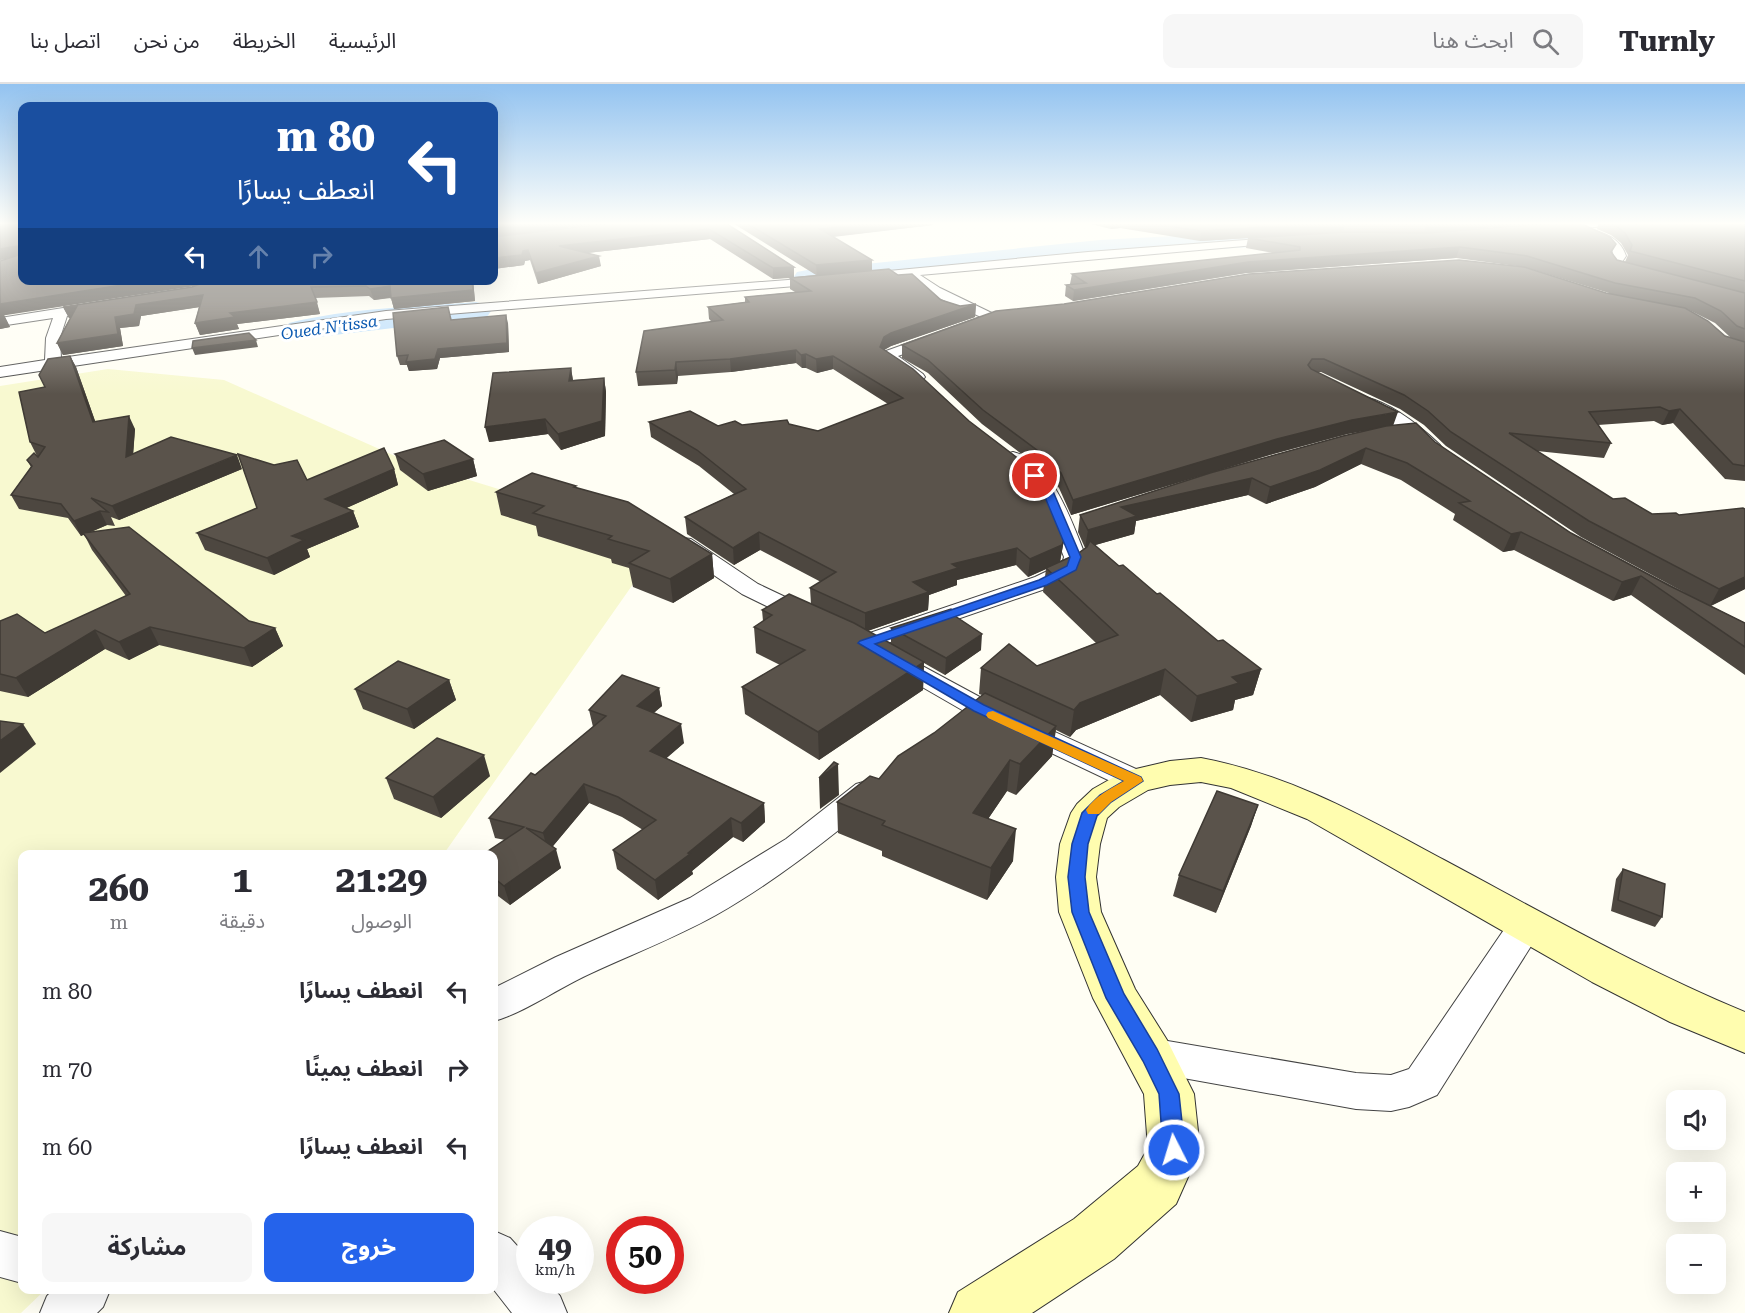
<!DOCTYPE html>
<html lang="ar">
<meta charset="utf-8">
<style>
body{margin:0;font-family:"Roboto Serif","Noto Sans Arabic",serif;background:#f7f7f7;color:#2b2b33;direction:rtl;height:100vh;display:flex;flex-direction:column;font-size:22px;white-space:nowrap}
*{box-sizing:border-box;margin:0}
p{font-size:20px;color:#7c7c81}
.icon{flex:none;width:33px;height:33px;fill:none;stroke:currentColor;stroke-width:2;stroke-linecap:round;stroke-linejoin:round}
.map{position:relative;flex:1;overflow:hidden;direction:ltr}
.drawer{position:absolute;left:18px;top:766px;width:480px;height:444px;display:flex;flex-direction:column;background:#fff;border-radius:12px;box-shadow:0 6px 24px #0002;direction:rtl}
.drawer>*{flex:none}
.top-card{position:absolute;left:18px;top:18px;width:480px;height:183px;border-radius:12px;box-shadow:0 6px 24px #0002;direction:rtl;background:#1a4fa0;color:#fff;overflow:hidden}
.fabs{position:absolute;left:1666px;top:1006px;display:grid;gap:12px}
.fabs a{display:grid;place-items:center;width:60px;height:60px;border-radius:12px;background:#fff;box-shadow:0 6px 24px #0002;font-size:30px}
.speed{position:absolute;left:516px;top:1132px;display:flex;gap:12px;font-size:30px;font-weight:700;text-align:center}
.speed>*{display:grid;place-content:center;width:78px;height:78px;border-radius:50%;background:#fff;box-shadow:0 6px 24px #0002;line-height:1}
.speed small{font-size:15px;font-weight:400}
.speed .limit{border:9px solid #d22;background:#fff;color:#111}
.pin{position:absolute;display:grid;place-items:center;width:51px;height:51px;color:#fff;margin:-26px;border:3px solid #fff;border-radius:50%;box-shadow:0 2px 6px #0007}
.me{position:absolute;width:66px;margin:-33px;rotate:355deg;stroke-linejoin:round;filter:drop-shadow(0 0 4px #0008)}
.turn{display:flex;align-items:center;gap:21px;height:126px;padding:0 24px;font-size:27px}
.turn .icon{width:78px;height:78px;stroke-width:2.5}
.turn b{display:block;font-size:42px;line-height:51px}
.lanes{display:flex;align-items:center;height:57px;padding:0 24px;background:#0003;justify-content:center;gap:30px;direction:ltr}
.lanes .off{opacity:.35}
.eta{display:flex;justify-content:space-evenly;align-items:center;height:102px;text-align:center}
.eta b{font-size:36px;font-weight:700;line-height:42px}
.primary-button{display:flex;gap:12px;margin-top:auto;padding:12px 24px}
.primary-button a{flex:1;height:69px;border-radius:12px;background:#2563eb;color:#fff;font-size:24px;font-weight:700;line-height:69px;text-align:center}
.primary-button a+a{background:#f7f7f7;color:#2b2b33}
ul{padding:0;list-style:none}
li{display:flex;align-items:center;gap:18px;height:78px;padding:0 24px}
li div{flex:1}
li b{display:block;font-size:22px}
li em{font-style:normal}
header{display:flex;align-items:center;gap:36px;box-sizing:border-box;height:84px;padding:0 30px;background:#fff;border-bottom:2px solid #e1e1e2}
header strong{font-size:28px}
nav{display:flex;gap:33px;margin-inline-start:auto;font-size:21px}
.search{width:420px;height:54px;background:#f7f7f7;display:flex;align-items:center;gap:15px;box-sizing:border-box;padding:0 21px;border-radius:12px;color:#7c7c81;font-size:22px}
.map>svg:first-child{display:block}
.farmland{fill:#f8f9d0}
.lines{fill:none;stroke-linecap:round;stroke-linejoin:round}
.river{fill:#b3dafc;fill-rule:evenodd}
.street-casing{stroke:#434343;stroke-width:2}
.secondary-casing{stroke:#323232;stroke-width:2}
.street{fill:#fff;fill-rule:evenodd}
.secondary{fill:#fffdaf;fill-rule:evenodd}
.wall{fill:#4d4740;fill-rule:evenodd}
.shaded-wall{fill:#3f3a34}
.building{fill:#5a534b;stroke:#3f3a34;stroke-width:1.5}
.route{fill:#2563eb;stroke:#184099;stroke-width:1.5}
.slow{fill:#f59e0b}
.labels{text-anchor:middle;stroke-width:6;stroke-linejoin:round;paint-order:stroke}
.far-water-label{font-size:16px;font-style:italic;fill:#0b59b1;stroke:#fff}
</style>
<header>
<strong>Turnly</strong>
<div class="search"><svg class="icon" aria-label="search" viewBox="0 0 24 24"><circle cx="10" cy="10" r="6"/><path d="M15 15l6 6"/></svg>ابحث هنا</div>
<nav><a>الرئيسية</a><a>الخريطة</a><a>من نحن</a><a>اتصل بنا</a></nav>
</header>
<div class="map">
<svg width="1745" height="1229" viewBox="0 0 1745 1229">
<rect width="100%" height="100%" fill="#fffef4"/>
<path class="farmland" d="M108 285 224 296 404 376 664 456 443 771H22V1206H45L21 1229H0V302Z"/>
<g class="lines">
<g class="river">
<path d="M1438 138H1569L1565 143 1557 145 1100 172 807 202 797 200 793 194 797 188 807 186 1100 156Z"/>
<path d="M476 218 487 221 491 227 487 233 300 255 289 253 284 246 289 239C349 224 414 223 476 218Z"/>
</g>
<g class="street-casing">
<g id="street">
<path d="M1582 138H1618L1613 141 1586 144C1603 149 1620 153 1626 172L1622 178 1646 185V191L1642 192 1611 183 1609 180 1614 172 1612 166 1606 159 1574 145 1547 147 1542 144 1547 141Z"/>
<path d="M1284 153 1288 154V158L920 191 940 204 1000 233 998 236 898 272 923 290 925 293 923 296 917 298 885 279 882 276 886 267 981 233 930 210 906 193 386 235 0 293V283L45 276 46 254 53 234 0 242V234L101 218 108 222 106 225 67 232 60 254 61 274 386 227 814 194 1088 168Z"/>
<path d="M1365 313C1393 320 1420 342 1440 361L1443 365 1440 369H1428L1395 342 1359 322 1357 318Z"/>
<path d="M1013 368C1053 378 1072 439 1086 473L1080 489 1051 503 873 564 864 567 855 564 851 559 855 554 1035 493 1062 480 1064 473 1038 407 1004 374 1006 370Z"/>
<path d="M683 454 691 455 758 500 817 528 820 533 817 538 808 540 799 538 742 510 675 465 672 460 675 455Z"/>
<path d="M893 568 902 571 989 618 1147 690 1151 697 1147 704 1136 707 1125 704 969 630 884 581 880 576 884 571Z"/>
<path d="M867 697 878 700 882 707 878 714C826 757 774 798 716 831 673 855 627 872 583 893 554 907 525 928 494 937V904L556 873 690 814 786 755 856 700Z"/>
<path d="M1526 827 1538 831 1543 841 1538 851 1437 1011 1409 1023 1391 1027 1356 1025 1150 988 1136 983 1130 971 1136 959 1150 954 1356 989 1391 991 1409 985 1514 831Z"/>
<path d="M0 1147 22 1153V1199L0 1193Z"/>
<path d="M494 1147 510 1154 530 1176V1197H547L560 1212 567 1229H512L494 1206Z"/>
<path d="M53 1206H110L103 1223 97 1229H40L47 1212Z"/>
</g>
</g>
<g class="secondary-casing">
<path id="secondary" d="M1201 674C1291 691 1364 733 1444 776 1543 829 1641 885 1745 928V969L1670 938 1592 898 1307 735 1231 704 1201 698 1170 701 1148 706 1119 723 1107 734 1100 760 1096 793 1101 828 1135 905 1167 956 1194 1010 1200 1066 1176 1120 1114 1175 1032 1229H949L958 1208 1074 1135 1138 1082 1148 1064 1144 1010 1093 914 1059 828 1056 793 1060 760 1071 729 1077 720 1093 705 1123 688 1170 677Z"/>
</g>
<use href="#street" class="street"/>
<use href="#secondary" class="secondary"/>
</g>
<g class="wall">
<path d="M0 138H22V196H473L475 217 394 225 391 214 374 216 369 212 315 214 320 230 237 240 239 245 200 251 195 239 199 223 141 232 139 242 120 244 123 262 63 271 57 259 70 234H69L63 223 192 203 207 198 194 202 2 231H4L10 243 0 245V177L4 175 0 176Z"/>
<path d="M494 138H613L494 153 724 138 794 183V193L816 191 731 138H934L933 141 833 153 872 186 941 216 960 222 976 220 975 233 891 262 884 266 1064 456 1060 477 1077 470 1085 464 1078 448 1080 431 1372 345 1347 350 1273 370 1071 431 1059 404 1044 387 982 340 928 289 902 274V261L1609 209 1524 183 1456 174 1246 189 1073 217 1065 212 1066 201 1070 200 1072 190 1273 169 1246 164 1248 154 1612 169 1617 176 1625 178 1628 171 1621 159 1611 151 1597 145 1599 138H1745V397L1725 395 1673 339 1662 341 1654 337 1598 341 1611 359 1604 374 1537 367 1745 505 1711 522 1745 539V591L1631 511 1613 517 1514 466 1503 468 1453 436 1455 430 1401 396 1361 380 1315 403 1266 420 1248 411 1136 437 1134 450 1095 461 1119 482 1157 510 1218 557 1261 585 1253 611 1235 616 1233 626 1191 638 1160 611 1076 646 1070 653 1056 646 1052 672 1016 711 1007 707 988 735 1013 777 987 816 882 772V767L838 749 837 718 879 695 982 611 979 610 981 584 1037 582 1096 559 1043 508 1046 485 1028 493 1016 481 957 496V501L929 511 928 526 867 547 891 560V544L955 528V532L981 566 945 591 924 579 923 606 819 676 745 630 742 603 780 581 756 569 754 543 763 537 762 526 811 520 810 504 821 498 760 466 734 481 687 450 685 433 734 410 699 382 651 353 649 338 718 342 789 340 818 347 888 320 833 285 817 289 806 284H802L796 279 731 288 678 292 677 300 638 302 636 288 712 238 709 235 708 223 745 218V213L795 208 790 205V194L773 195 710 155 587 169 601 182 538 200 530 176 525 177 524 181 494 185ZM1686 225 1689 226 1715 239 1730 253 1725 252ZM1317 288H1321L1400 325 1424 341 1446 362 1581 453 1691 512 1571 449 1435 358 1393 342Z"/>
<path d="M1083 138H1557L1424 149 1343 148 1200 157 1120 144 1111 145Z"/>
<path d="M451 236 508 239 509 268 440 274 437 285 409 287 407 281H400L397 272Z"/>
<path d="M70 272 76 283 95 337 135 345 133 370 242 385 119 436 111 433 115 442 107 441 91 448 249 537 275 544 283 562 252 583 159 561 129 576 105 565 28 613 0 607V537L45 549 126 512 92 466 84 450 81 452 68 434 19 425 11 411 31 383 27 376 39 372H37L30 358 45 303Z"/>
<path d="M571 284 573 296 604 294 606 308 605 352 561 366 548 350 489 358Z"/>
<path d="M395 370 473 375 477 392 428 407 400 386Z"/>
<path d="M394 385 398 401 346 424 353 427 359 443 307 465 310 473 274 491 205 466 197 449 257 424 307 396Z"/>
<path d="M577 404 712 470 714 494 673 519 633 503 629 484 612 479 611 475 538 452 536 442 501 431 496 408Z"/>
<path d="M449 596 456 616 414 645 363 625 355 605Z"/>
<path d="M659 604 662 622 653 629 684 659 666 674 764 719 765 738 743 758 733 753 692 787 693 790 658 816 617 785 613 766 643 746 622 733 589 719 553 762 561 784 510 821 494 809V771L505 756 495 754 489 734 535 691 593 643 589 626Z"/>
<path d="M490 692 441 734 394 715 386 694Z"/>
<path d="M1258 721 1251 742 1216 829 1173 812 1179 791Z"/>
<path d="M1623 785 1662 833 1655 843 1611 827 1616 795Z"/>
</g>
<g class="shaded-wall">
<path d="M538 138H613L494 153V154V143Z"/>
<path d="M881 138H934L933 141 820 154V145Z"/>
<path d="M1112 138H1121L1120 144 1111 145Z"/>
<path d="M1345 138 1343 148 1200 157 1201 147Z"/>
<path d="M1445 138H1557L1424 149 1427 139Z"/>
<path d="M709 145 710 155 561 172 559 162Z"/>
<path d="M17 162 22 172 0 176V165Z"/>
<path d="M1460 163 1456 174 1246 189 1073 217 1074 206 1248 178Z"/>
<path d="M528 166 530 176 525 177 524 181 494 185V174Z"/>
<path d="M599 172 601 182 538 200 536 189Z"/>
<path d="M872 176V186L817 192 816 181Z"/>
<path d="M794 183V193L773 195V184Z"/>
<path d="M154 196H211L194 202 0 232V220Z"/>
<path d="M473 196 475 217 394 225 391 214Z"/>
<path d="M390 202 393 213 374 216 370 205Z"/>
<path d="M203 211 207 222 141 232 139 242 120 244 123 262 63 271 57 259 136 221Z"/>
<path d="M317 218 320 230 237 240 239 245 200 251 195 239 230 229Z"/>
<path d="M976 220 975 233 891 262 884 266 880 263 884 253 891 249Z"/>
<path d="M77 222 82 233 69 234 63 223Z"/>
<path d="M4 231 10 243 0 245V232Z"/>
<path d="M506 231 508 239 509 268 440 274 437 285 409 287 406 278 438 265Z"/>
<path d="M256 256 258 263 195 271 192 264Z"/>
<path d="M796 266V279L731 288 730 275Z"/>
<path d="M806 270V284H802L801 271Z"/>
<path d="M70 272 76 283 100 351 93 338Z"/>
<path d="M833 272V285L817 289 816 275Z"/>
<path d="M676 278 678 292 677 300 675 286Z"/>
<path d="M571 284 573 298 569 297Z"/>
<path d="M604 294 606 308 605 352 561 366 558 350Z"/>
<path d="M1680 325 1673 339 1662 341 1669 327Z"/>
<path d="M1398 328 1393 342 1347 350 1273 370 1071 431 1073 416 1277 355 1352 336Z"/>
<path d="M129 332 135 345 132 386 126 373Z"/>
<path d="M545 335 548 350 489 358 485 343Z"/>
<path d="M1366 364 1361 380 1315 403 1266 420 1270 403Z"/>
<path d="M237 371 242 385 119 436 112 422Z"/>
<path d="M473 375 477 392 428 407 423 390Z"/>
<path d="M394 385 398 401 331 431 325 415Z"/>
<path d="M1252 394 1248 411 1136 437 1134 450 1085 464 1088 446 1121 423Z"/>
<path d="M100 427 107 441 81 452 74 437Z"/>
<path d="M353 427 359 443 307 465 310 473 274 491 267 474 292 452Z"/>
<path d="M759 448 760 466 734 481 733 464Z"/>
<path d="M1521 448 1514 466 1503 468 1511 450Z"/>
<path d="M1064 456 1060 478 1046 484V485L1028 493 1030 475Z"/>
<path d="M1017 464 1016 481 957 496V501L929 511 928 526 865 548V529L913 498 952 480Z"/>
<path d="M712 470 714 494 673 519 670 495Z"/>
<path d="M1641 492 1631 511 1613 517 1622 498Z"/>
<path d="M1745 493V505L1710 522 1719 505Z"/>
<path d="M150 543 159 561 129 576 119 558Z"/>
<path d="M275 544 283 562 252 583 244 564Z"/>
<path d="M95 546 105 565 28 613 16 594Z"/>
<path d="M982 550 981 566 945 591 946 574Z"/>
<path d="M924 578 923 606 819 676 818 648Z"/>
<path d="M1165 585 1160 611 1076 646 1070 653 1074 626 1080 619Z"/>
<path d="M1261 585 1253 611 1235 616 1233 626 1191 638 1197 612 1232 593Z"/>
<path d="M449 596 456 616 414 645 407 625Z"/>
<path d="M659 604 662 622 640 641 637 622Z"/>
<path d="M23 640 36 660 0 689V657Z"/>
<path d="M681 640 684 659 653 686 650 667Z"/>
<path d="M1056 642 1052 672 1016 711 1020 680Z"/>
<path d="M484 671 490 692 441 734 433 713Z"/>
<path d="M1010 676 1007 707 971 760 973 729Z"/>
<path d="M838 680 839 711 820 725 819 694Z"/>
<path d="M584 700 589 719 548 768 543 749Z"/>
<path d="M764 719 765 738 743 758 741 739Z"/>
<path d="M1258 721 1251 742 1216 829 1223 807Z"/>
<path d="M731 734 733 753 692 787 693 790 658 816 655 796Z"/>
<path d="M1016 745 1013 777 987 816 991 784Z"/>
<path d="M556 765 561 784 510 821 504 802Z"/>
</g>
<g class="building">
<path d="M0 138H22V196H154L0 220V177L19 171 20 164 17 162 0 165Z"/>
<path d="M494 138H538L494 143Z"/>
<path d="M620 138H724L794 183 773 184 709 145 559 162 599 172 536 189 528 166 523 167 522 171 494 174V153Z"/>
<path d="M745 138H881L820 145 872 176 816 181Z"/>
<path d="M1142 138H1445L1427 139 1345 138 1201 147Z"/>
<path d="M1566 138H1578L1610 153 1616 160 1611 168 1617 176 1745 209V245L1737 242 1721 227 1695 214 1615 199 1527 172 1460 163 1248 178 1074 206 1066 201 1086 199 1072 190 1300 166V163L1248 154 1346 148 1427 149Z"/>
<path d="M1606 138H1745V197L1630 167 1632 161 1625 149 1615 141Z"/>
<path d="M1459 176 1524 183 1606 209 1685 224 1708 237 1725 252 1745 258V382L1733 380 1680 325 1669 327 1660 323 1589 328 1611 359 1509 349 1613 415 1625 414 1652 430 1676 429 1679 431 1743 424 1745 425V493L1719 505 1589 437 1451 348 1428 327 1404 311 1324 275H1312L1308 281 1311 285 1398 328 1352 336 1277 355 1073 416 1061 389 1045 372 983 326 928 276 902 261 996 227 1064 220 1249 190Z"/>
<path d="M889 185 898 191 912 190 941 216 960 222 976 220 891 249 884 253 880 263 913 285 969 337 1028 382 1038 392 1064 456 1062 461 1030 475 1017 464 952 480 958 484 913 498 929 508 865 529 810 504 836 488 759 448 733 464 685 433 746 405 697 366 649 338 690 327 718 342 735 337 742 341 787 336 789 340 818 347 903 314 833 272 816 275 806 270 801 271 796 266 730 275 676 278 675 286 636 288 644 247 723 236 708 223 749 218 745 213 811 207 790 194Z"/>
<path d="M210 196H472L473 206 391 214 390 202 370 205 366 202 311 203 317 218 230 229 235 233 195 239 203 211 136 221 134 230 115 233 118 250 57 259 77 222 63 223 192 203Z"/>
<path d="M448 223 451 236 506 231 507 259 438 265 435 275 406 278 408 271 397 272 393 229Z"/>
<path d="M249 249 256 256 192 264 193 257Z"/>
<path d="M70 272 93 338 129 332 126 373 171 353 237 371 112 422 91 414 108 428 100 427 74 437 61 420 11 411 32 382 27 376 34 369 38 373 45 363 30 358 19 308 45 303 39 291 48 275Z"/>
<path d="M571 284 569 297 604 294 602 337 558 350 545 335 485 343 493 289Z"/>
<path d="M1416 339 1435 358 1571 449 1670 502 1745 539V563L1641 492 1622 498 1521 448 1511 450 1459 419 1470 417 1407 379 1366 364 1320 386 1270 403 1252 394 1121 423 1137 432 1088 446 1080 431 1210 389 1343 352 1386 342Z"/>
<path d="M444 356 473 375 423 390 395 370Z"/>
<path d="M384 364 394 385 325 415 353 427 292 452 304 456 267 474 197 449 257 424 238 370 274 381 297 376 307 396Z"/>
<path d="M532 389 576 402 574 403 628 418 712 470 670 495 629 479 649 467 608 455 612 452 533 429 544 422 496 408Z"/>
<path d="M129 443 249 537 275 544 244 564 150 543 119 558 95 546 16 594 0 590V537L17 530 45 549 130 510 83 449Z"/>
<path d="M1090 457 1119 482 1123 481 1157 510 1160 509 1218 557 1223 556 1261 585 1232 593 1239 599 1197 612 1165 585 1080 619 1074 626 981 584 1009 560 1037 582 1118 551 1046 484 1077 470 1087 463Z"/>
<path d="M789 510 854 539 924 578 818 648 742 603 805 566 754 543 772 531 762 526Z"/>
<path d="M951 525 955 528 952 530 982 550 946 574 891 544Z"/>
<path d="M398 577 449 596 407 625 355 605Z"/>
<path d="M622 591 659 604 637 622 681 640 650 667 764 719 741 739 731 734 688 769 690 770 655 796 613 766 656 736 618 713 584 700 543 749 526 744 556 765 504 802 494 794V771H482L524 743 489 734 531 689 535 691 606 632 589 626Z"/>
<path d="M985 609 1056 642 1020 680 1010 676 973 729 1016 745 991 784 882 741 885 737 837 718 870 692 879 695 898 672 934 649Z"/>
<path d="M0 637 23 640 0 657Z"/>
<path d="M437 654 484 671 433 713 386 694Z"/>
<path d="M834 678 838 680 819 694Z"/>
<path d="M1217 707 1258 721 1223 807 1179 791Z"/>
<path d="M1623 785 1665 800 1662 833 1618 816Z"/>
</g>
<linearGradient id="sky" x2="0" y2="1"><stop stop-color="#93c3f0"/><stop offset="0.45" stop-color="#fffffa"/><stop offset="1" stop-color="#fffffa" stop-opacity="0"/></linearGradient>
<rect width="1745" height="310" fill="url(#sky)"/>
<path class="route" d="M1032 390H1039L1052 405 1081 473 1076 486 1047 501 875 560 984 621 1141 693 1143 697 1111 718 1097 732 1088 760 1085 793 1089 828 1124 910 1157 965 1179 1010 1185 1066 1181 1073 1174 1076 1166 1073 1163 1066 1159 1010 1143 977 1106 914 1072 828 1068 793 1072 760 1082 729 1100 711 1124 697 974 627 858 559 860 557 1039 496 1067 482 1070 473 1042 406 1031 392Z"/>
<path class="slow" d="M993 627 1141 693 1143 697 1111 718 1099 730H1088L1086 726C1095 712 1110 705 1124 697L988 634 986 631 988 628Z"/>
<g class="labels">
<g class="far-water-label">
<text transform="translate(329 243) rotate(-8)" y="6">Oued N'tissa</text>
</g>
</g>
</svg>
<div class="fabs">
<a><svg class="icon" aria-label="sound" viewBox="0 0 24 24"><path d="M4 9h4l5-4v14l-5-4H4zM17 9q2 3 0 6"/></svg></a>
<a>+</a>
<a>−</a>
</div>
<div class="speed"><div>49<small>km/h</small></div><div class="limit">50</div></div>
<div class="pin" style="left:1035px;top:392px;background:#d93025"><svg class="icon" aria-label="arrive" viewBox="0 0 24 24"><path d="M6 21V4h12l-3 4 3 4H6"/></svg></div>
<svg class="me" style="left:1174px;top:1066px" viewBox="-20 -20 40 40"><circle r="17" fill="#2563eb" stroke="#fff" stroke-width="3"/><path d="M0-11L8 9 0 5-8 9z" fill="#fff"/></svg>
<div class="top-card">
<div class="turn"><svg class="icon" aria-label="left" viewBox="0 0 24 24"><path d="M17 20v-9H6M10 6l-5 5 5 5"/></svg><div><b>80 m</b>انعطف يسارًا</div></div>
<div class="lanes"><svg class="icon" aria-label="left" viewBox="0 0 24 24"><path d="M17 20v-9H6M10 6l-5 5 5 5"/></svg><svg class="icon off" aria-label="ahead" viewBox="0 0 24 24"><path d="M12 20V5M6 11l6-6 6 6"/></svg><svg class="icon off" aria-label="right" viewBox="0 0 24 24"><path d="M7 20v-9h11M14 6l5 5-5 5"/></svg></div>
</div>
<section class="drawer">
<div class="eta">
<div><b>21:29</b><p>الوصول</p></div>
<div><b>1</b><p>دقيقة</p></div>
<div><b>260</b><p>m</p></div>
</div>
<ul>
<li><svg class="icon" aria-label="left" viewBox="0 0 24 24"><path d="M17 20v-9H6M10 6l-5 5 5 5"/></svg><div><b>انعطف يسارًا</b></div><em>80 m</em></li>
<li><svg class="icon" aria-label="right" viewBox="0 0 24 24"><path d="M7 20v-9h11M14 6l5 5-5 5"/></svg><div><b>انعطف يمينًا</b></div><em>70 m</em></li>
<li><svg class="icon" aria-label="left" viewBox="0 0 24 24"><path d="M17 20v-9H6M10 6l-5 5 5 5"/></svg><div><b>انعطف يسارًا</b></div><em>60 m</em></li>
</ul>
<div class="primary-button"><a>خروج</a><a>مشاركة</a></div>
</section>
</div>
